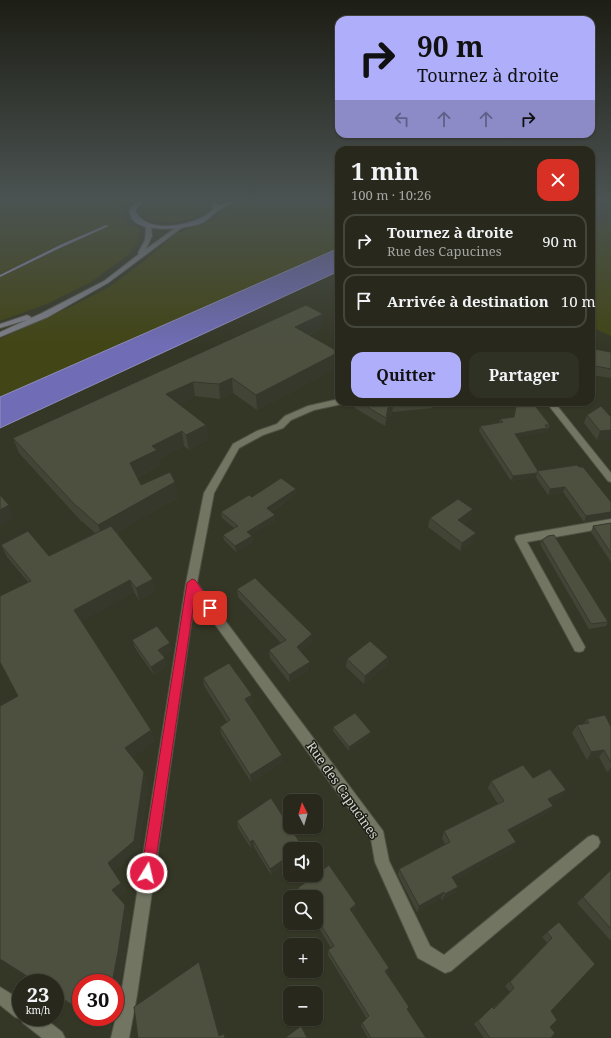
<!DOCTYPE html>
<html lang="fr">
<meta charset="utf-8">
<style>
body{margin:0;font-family:"Noto Serif",serif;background:#303125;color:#f1f3f6;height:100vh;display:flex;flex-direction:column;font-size:15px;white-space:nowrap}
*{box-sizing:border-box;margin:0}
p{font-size:13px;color:#a5a6a3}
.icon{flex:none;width:22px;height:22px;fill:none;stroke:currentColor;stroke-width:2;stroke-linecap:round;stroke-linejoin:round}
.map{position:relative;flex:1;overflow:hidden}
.details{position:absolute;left:335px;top:146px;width:260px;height:260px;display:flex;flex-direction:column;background:#28291c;border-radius:12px;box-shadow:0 1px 3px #0004,0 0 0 1px #44453b}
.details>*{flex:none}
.guide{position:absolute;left:335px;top:16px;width:260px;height:122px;border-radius:12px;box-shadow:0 1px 3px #0004,0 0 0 1px #44453b;background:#afaefa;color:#111;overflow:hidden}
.needle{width:26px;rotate:355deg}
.tools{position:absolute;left:283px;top:794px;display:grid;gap:8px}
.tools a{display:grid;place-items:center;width:40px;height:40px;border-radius:8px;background:#28291c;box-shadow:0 1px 3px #0004,0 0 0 1px #44453b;font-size:20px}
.speed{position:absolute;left:12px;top:974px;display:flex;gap:8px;font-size:20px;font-weight:700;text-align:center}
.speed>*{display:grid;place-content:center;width:52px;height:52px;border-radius:50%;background:#28291c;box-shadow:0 1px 3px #0004,0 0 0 1px #44453b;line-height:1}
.speed small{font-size:10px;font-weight:400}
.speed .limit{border:6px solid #d22;background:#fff;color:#111}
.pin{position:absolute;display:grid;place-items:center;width:34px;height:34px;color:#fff;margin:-17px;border-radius:8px;box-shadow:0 2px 6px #0006}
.me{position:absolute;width:44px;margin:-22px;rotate:9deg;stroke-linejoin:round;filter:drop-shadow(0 0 3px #0008)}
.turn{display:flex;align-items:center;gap:14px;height:84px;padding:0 16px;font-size:18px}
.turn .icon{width:52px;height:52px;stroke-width:2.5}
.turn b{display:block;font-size:28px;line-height:34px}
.lanes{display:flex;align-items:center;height:38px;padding:0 16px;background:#0003;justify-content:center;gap:20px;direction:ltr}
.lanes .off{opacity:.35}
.round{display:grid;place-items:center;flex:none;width:42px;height:42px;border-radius:12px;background:#303125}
.headline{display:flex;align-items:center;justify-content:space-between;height:68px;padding:0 16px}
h1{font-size:24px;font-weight:700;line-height:30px}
.action{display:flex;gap:8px;margin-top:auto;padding:8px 16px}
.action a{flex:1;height:46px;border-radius:12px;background:#afaefa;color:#111;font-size:16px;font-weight:700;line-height:46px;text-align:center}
.action a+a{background:#303125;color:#f1f3f6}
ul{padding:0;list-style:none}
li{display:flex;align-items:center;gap:12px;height:54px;margin:0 8px 6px;padding:0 8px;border:2px solid #44453b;border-radius:12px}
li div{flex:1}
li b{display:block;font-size:15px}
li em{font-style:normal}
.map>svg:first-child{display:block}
.green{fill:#424515}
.water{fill:#706db6;stroke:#8f8dbd}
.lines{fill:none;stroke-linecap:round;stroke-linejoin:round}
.stream{fill:#8f8dbd;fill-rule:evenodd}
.minor-casing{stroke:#505244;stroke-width:2}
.tertiary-casing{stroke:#505244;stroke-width:2}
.secondary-casing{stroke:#505244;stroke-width:2}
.primary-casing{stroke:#505244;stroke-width:2}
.minor{fill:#737563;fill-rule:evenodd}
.tertiary{fill:#737563;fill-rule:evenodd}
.secondary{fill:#7e7f89;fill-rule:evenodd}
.primary{fill:#8989af;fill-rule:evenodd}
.wall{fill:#424536}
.shaded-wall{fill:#36382c}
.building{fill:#4d503f;stroke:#36382c}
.route{fill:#e11d48;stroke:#92132f}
.labels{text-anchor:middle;stroke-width:3;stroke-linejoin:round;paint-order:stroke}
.near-street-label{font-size:13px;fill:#d6d8ce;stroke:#1c1d16}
</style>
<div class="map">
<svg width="611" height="1038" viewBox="0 0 611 1038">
<rect width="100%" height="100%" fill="#353726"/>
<g class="green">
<path d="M0 200H134L125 205 122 216 129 224 140 228 137 243 128 255 91 282 47 304 0 321Z"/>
<path d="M157 200H199L207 206 206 210C196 222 147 230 143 210L146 206Z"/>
<path d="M248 200H339V248L0 397V339L72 306 109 287 139 265 176 234 215 219 221 216 228 206Z"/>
<path d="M611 221V336L591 327V226Z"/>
</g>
<path class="water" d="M339 248V271L0 428V397Z"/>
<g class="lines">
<path class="stream" d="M106 225 109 226 62 247 0 277V275L60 245Z"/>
<g class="minor-casing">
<g id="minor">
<path d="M339 399V402H343L342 404 314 410 291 420 283 428 263 435 239 448 214 493 197 583 383 831 389 861 430 946 444 955 588 837 593 835 598 837 600 842 598 847 451 971 445 973 418 958 375 862 371 839 195 597 137 995 129 1038H111L121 995 186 583 204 493 233 444 257 431 277 424 285 416 308 406Z"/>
<path d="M546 402H554L611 473V482L608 481Z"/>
<path d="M611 519V527L527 542 585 647 583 651 579 652 575 651 515 539 516 536 520 535Z"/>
</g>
</g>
<g class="tertiary-casing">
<path id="tertiary" d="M0 987 21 1000V1017H43L62 1032 65 1038H42L23 1023 21 1019 15 1017 0 1005Z"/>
</g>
<g class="secondary-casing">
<g id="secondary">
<path d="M146 224 151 225 152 236 146 249 178 226 183 227 108 283 48 317 0 337V332L42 313 104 281 139 254 138 253 145 240Z"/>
<path d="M27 315 31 317 30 319 0 328V324Z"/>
</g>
</g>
<g class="primary-casing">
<path id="primary" d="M139 200H145L135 210C144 236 199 226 213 209L212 204 209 200H214L218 206 231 200H238C233 204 225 206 219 210 212 214 210 219 202 223 186 229 144 234 132 219 131 217 130 213 129 210Z"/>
</g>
<use href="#minor" class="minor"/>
<use href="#tertiary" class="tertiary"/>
<use href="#secondary" class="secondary"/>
<use href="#primary" class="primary"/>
</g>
<g class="wall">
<path d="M322 328 309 335 338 367 257 410 233 393 220 399 195 396 179 404 206 425 208 440 189 450 184 446 159 459 160 465 137 477 141 485 178 497 117 532 156 591 139 600 134 592 81 621 151 730 155 741 132 757 148 783 139 851 113 871 126 892 118 898 130 913 124 959 115 1003V983H81V1011L55 994V983H37L0 959 18 696 28 582 7 557 1 545 49 556 95 533 83 522 81 521 19 453 13 438Z"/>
<path d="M594 349 611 352V378L592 375V358Z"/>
<path d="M355 402H432V408L392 412V414L387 417 385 426 355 408Z"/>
<path d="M516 402H532L550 425 548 429H547L546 432 517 437 538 471 579 467 611 502V518L584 522 563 492 548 495 536 477 511 481 479 431 480 426 499 423 500 419 514 417Z"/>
<path d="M587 415 611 417V438L597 440 584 423Z"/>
<path d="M296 494 271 512 275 515V521L251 535 252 536 253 542 236 552 224 540 223 535 234 528 222 518 221 512 252 497Z"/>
<path d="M430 518H471L463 524 473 542 460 551 428 527Z"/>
<path d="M611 523V562L591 532 593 526Z"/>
<path d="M542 540 608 622 606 626 589 629 540 544Z"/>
<path d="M237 589 312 634V642L301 652 309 670 289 682 270 658 269 650 281 643 238 597Z"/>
<path d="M132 640 172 651 163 656 167 666 154 675 135 648Z"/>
<path d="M388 657 387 665 364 684 346 667 347 659Z"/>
<path d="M203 678 253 702 249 705 282 762 251 782 221 734 220 727 227 722 204 686Z"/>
<path d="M587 719 611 727V771L607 772 599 757 587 760 572 733 577 725 584 724Z"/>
<path d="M333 727 370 736 349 751 333 731Z"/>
<path d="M533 778 566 790 561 797 550 802 553 806 548 812 510 833 516 842 512 849 454 880 458 887 455 893 442 900 441 898 417 912 398 875 399 869 445 844 442 838 444 831 498 804 488 788 491 781Z"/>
<path d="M237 821 302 846V849H290L271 875 254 847 251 848 238 828Z"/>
<path d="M611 870V939L610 940 577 903Z"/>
<path d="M298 888 356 904 355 910 352 912 388 972 386 973 407 1010 426 1038H368L361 1026 362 1023 367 1019 328 955V950L331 948 316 923V897H300L298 894Z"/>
<path d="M559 922 551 1011V1038H484L474 1024 492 1007 493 1008 510 992 505 986 547 943 542 937Z"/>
<path d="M91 1017H112L110 1029Z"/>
</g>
<g class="shaded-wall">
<path d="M323 314 322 328 295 341V327Z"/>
<path d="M339 352 338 367 257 410 256 395Z"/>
<path d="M232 378 233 393 220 399 219 384Z"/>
<path d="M193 382 195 396 169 409 166 394Z"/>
<path d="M393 406 392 414 387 417 385 426 388 408Z"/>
<path d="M206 425 208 440 189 450 186 435Z"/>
<path d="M547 428 546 432 514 438 515 434Z"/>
<path d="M611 430V438L597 440 600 431Z"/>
<path d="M182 431 184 446 159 459 160 465 134 478 130 463 152 446Z"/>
<path d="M537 473 536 477 511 481 513 476Z"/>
<path d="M175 482 178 497 103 540 98 525Z"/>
<path d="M565 487 563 492 548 495 550 489Z"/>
<path d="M296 489V494L267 514V508Z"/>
<path d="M9 505 14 518 0 525V510Z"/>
<path d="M473 509 471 518 456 529 458 520Z"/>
<path d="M611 512V518L584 522 586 516Z"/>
<path d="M275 515V521L248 537 247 532Z"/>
<path d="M476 533 473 542 460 551 462 543Z"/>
<path d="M252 536 253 542 236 552 235 546Z"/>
<path d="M153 579 156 591 139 600 136 588Z"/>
<path d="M130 580 134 592 79 622 74 610Z"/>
<path d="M312 634V642L298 655 297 647Z"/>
<path d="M170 643 172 651 161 658 158 650Z"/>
<path d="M388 657 387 665 364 684 365 676Z"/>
<path d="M165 658 167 666 154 675 151 667Z"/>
<path d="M310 662 309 670 289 682V675Z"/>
<path d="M252 695 253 702 246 707 245 699Z"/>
<path d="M151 730 155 741 129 759 125 748Z"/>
<path d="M371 732 370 736 349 751V747Z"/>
<path d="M604 750 599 757 587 760 591 752Z"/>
<path d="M282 755V762L251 782 250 775Z"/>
<path d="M611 767V771L607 772Z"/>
<path d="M144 772 148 783 139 851 113 871 108 863Z"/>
<path d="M566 790 561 797 544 806 548 799Z"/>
<path d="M553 806 548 812 504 836 508 830Z"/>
<path d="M253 840 254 847 251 848 250 842Z"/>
<path d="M516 842 512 849 449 883 452 877Z"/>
<path d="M290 855V861L271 875 270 869Z"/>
<path d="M121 883 126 892 118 898 112 890Z"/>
<path d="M458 887 455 893 442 900 445 894Z"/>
<path d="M444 892 441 898 417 912 419 906Z"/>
<path d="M356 904 355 910 349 914 350 909Z"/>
<path d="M125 905 130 913 124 959 115 1003V983H112Z"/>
<path d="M199 962 201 966 221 1038 219 1036Z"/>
<path d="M389 968 388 972 383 976 385 971Z"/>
<path d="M105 1017H112L110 1029 103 1024Z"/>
</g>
<g class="building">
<path d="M306 305 323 314 295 327 339 352 256 395 232 378 219 384 193 382 166 394 206 425 186 435 182 431 152 446 157 450 130 463 141 485 170 472 175 482 98 525 78 507 76 506 13 438Z"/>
<path d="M594 349 611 352V369L595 366Z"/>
<path d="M359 402H410L392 404 393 406 388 408 386 418Z"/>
<path d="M517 402H532L550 425H545L547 428 515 434 538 471 537 473 513 476 480 426 503 422 500 419 514 417Z"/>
<path d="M601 406 611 417V430L600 431 587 415Z"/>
<path d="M577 465 579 467H583L611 502V512L586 516 565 487 550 489 537 471Z"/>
<path d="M281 478 296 489 267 508 275 515 247 532 252 536 235 546 223 535 238 526 221 512 249 495 252 497Z"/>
<path d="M0 495 9 505 0 510Z"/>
<path d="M458 499 473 509 458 520 476 533 462 543 430 518Z"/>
<path d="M611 523V553L593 526Z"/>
<path d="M111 526 153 579 136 588 130 580 74 610 151 730 125 748 144 772 134 841 108 863 121 883 112 890 125 905 118 952 112 983H81V1010L55 994V983H38L0 959V706L18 696 0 662V596L31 581 1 545 28 531 49 556Z"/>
<path d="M554 535 608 622 591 624 542 540 548 536Z"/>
<path d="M255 578 312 634 297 647 310 662 289 675 269 650 286 640 237 589Z"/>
<path d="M157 626 170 643 158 650 165 658 151 667 132 640Z"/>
<path d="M370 641 388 657 365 676 347 659Z"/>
<path d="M229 663 252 695 245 699 282 755 250 775 220 727 230 720 203 678Z"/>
<path d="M355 713 371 732 349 747 333 727Z"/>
<path d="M605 715 611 727V763L604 750 591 752 577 725 589 723 587 719Z"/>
<path d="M523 765 533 778 550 769 566 790 548 799 553 806 508 830 516 842 452 877 458 887 445 894 444 892 419 906 399 869 450 842 444 831 504 801 491 781Z"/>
<path d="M271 798 302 846 298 849H290V855L270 869 253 840 250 842 237 821Z"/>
<path d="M329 865 356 904 350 909 389 968 385 971 409 1007 407 1009 426 1038H371L362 1023 369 1016 328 950 334 946 316 917V897H303L298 888Z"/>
<path d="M611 870V929L583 897Z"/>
<path d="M559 922 595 964 551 1011 557 1020 550 1027 555 1033 551 1038H490L478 1021 492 1007 494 1009 514 988 510 982 552 938 547 932Z"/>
<path d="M199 962 219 1036 224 1034 225 1038H138L134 1007Z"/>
<path d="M92 1017H105L103 1024Z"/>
<path d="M301 1026 307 1038H285Z"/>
</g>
<linearGradient id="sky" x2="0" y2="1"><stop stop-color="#1d1e15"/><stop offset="0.58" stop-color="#4b5352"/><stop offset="1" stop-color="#4b5352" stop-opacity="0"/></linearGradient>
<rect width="611" height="346" fill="url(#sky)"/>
<path class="route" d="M192 579 195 580 215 608 214 611H206L195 595 154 873 152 877 147 879 143 877 141 873 187 583Z"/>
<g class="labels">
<g class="near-street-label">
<text transform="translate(343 790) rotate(55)" y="5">Rue des Capucines</text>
</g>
</g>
</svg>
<div class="tools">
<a><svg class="needle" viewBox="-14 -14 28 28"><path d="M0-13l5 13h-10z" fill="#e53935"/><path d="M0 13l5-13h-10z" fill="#a5a6a3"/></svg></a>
<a><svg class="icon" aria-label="sound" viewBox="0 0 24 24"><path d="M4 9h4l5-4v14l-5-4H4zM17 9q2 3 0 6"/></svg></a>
<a><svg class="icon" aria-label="search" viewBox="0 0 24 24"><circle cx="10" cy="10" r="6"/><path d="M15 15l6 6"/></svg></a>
<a>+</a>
<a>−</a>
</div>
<div class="speed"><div>23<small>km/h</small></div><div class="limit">30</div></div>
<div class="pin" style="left:210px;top:608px;background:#d93025"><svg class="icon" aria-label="arrive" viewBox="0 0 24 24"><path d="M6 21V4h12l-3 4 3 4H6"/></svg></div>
<svg class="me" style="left:147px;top:873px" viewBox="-20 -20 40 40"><circle r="17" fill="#e11d48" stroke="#fff" stroke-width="3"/><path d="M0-11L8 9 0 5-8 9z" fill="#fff"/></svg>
<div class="guide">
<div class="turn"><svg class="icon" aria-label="right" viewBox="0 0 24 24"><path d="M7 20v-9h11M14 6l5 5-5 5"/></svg><div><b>90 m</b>Tournez à droite</div></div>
<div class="lanes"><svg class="icon off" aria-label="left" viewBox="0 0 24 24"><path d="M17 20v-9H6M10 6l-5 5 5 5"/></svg><svg class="icon off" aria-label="ahead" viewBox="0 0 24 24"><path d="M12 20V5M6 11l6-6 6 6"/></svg><svg class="icon off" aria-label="ahead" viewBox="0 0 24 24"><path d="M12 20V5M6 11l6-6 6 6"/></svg><svg class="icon" aria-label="right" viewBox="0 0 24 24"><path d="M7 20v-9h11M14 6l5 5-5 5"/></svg></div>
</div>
<section class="details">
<div class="headline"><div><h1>1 min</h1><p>100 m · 10:26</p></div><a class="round" style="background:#d93025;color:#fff"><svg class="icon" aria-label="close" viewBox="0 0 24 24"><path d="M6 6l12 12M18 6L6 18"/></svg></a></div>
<ul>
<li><svg class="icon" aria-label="right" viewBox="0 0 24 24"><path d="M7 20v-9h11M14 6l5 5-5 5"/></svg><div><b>Tournez à droite</b><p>Rue des Capucines</p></div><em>90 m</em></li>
<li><svg class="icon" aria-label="arrive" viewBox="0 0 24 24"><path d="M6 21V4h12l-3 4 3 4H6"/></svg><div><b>Arrivée à destination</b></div><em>10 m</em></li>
</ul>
<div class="action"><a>Quitter</a><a>Partager</a></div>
</section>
</div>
